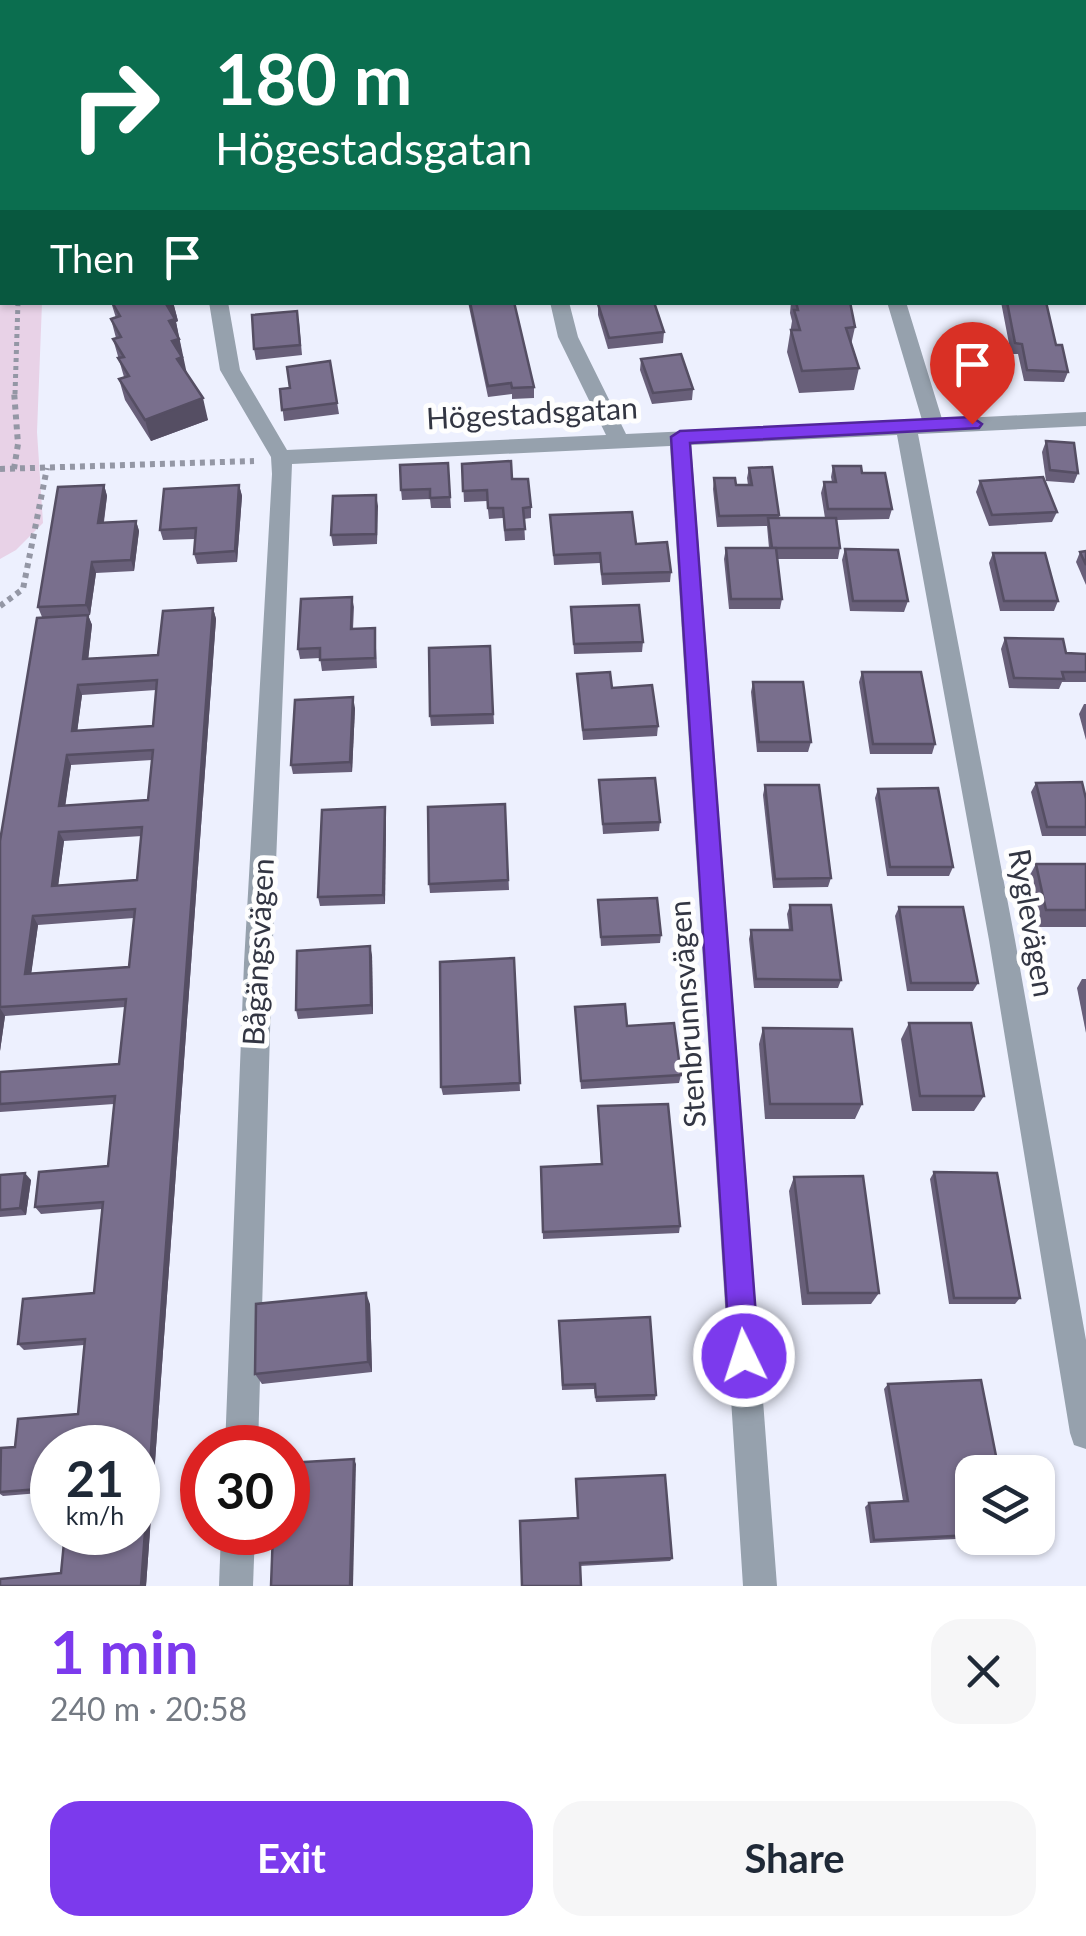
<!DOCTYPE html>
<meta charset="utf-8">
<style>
body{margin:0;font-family:Lato,sans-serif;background:#f6f6f7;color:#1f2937;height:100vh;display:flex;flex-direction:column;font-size:38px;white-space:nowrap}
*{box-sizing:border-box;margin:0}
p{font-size:32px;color:#747a83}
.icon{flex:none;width:55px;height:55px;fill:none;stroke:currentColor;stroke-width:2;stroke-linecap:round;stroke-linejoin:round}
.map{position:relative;height:1586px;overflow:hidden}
.drawer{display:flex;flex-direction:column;background:#fff;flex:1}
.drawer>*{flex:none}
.hud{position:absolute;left:0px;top:0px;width:1088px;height:305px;box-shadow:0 2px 8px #0004;background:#0b6e4f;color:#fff;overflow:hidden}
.fabs{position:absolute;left:955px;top:1455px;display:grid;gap:20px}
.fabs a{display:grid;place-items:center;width:100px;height:100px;border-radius:20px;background:#fff;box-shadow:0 2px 8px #0004;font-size:50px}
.speed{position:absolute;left:30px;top:1425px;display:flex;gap:20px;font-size:50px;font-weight:700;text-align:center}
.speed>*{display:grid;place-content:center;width:130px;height:130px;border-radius:50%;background:#fff;box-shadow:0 2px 8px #0004;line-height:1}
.speed small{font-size:25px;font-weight:400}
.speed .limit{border:15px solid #d22;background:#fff;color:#111}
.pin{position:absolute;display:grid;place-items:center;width:85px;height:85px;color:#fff;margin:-102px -42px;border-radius:50% 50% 50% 0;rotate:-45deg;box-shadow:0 0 10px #0007}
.pin .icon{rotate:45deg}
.me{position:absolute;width:110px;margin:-55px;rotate:356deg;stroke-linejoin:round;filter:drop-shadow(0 0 8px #0008)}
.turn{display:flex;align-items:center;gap:35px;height:210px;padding:0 50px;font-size:45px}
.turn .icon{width:130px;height:130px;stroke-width:2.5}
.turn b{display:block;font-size:70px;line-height:85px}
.then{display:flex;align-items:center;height:95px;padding:0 50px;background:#0003;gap:20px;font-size:38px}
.round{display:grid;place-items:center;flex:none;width:105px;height:105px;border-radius:30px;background:#f6f6f7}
.headline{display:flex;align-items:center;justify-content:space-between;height:170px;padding:0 50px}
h1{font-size:60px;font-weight:700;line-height:75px;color:#7c3aed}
.action{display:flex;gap:20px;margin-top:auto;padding:20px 50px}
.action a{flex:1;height:115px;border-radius:30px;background:#7c3aed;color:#fff;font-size:40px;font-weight:700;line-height:115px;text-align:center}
.action a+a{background:#f6f6f7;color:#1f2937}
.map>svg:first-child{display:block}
.green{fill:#e8d2e7}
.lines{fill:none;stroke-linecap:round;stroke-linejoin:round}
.path-far1{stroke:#9497a5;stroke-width:5;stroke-dasharray:4 4;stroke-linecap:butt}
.path{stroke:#9497a5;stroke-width:6;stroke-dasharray:5 5;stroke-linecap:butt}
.street{fill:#96a1ad;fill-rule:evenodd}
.wall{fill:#685f79;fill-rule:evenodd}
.shaded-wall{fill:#554e63}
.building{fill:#796f8d;stroke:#554e63;stroke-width:2.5;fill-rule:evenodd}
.route{fill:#7c3aed;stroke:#51269a;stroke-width:2.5}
.labels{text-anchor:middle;stroke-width:10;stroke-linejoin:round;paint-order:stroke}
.street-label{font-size:30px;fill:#333643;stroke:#fefefe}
</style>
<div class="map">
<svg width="1086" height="1586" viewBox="0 0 1086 1586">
<rect width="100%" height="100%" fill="#edf0fe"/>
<path class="green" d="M0 0H173L2 2V302L42 303 37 432 43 523 16 550 0 559Z"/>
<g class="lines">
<g class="path-far1">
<path d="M0 65 2 59"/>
<path d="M15 394 18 302"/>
</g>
<g class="path">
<path d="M0 469 254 461"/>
<path d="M14 469 18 444 14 391"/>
<path d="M0 606 23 589 47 468"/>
</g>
<g class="street">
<path d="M1024 0H1040V2H1025Z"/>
<rect x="1085" y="199" width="1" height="13"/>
<path d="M209 302H228L240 370 287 450 606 435 558 337 550 302H569L578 337 626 434 922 420 887 302H906L942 419 1086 412V426L918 434 1015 940 1086 1340V1449L1074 1445 1070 1433 989 940 897 435 691 445 777 1586H743L670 446 292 464 272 963 258 1448H225L244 963 272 474 271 457 220 370Z"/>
<path d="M221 1532H255L253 1586H219Z"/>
</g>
</g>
<g class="wall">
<path d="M513 0H555L553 2Z"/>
<path d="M111 302H173L178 321 176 322 186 374 208 420 151 441 125 400 119 379 124 377 113 339 116 338 111 319 116 318Z"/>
<path d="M468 302H514L534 387V398L512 399V394L488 397Z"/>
<path d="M791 302H850L855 327 851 345 859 368 854 390 799 393 787 352 792 321 790 313Z"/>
<path d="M1001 302H1046L1056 345 1068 372 1064 382 1024 381 1018 354H1011Z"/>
<path d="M598 304 664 332 663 343 608 349 598 315Z"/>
<path d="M299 322 302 355 256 360 254 349Z"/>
<path d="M641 359 693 389 692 400 652 404 640 370Z"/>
<path d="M330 361 339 414 284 421 280 389 290 388Z"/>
<path d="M1046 441 1078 473 1074 483 1046 481 1042 452Z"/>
<path d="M448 463 451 508H431L430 499 402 500 401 490Z"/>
<path d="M462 464 512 479 531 507V518L524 519 525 540 505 541 503 518 489 519 487 501 464 502Z"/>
<path d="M833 466 862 473 892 509 889 519 836 520 840 548 838 559H777L782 599 780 609H729L724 559 726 548H769L767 526 717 527 713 489 714 478 736 485H748L747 478 749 468 779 515V518H825L821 493 824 482H832L831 477Z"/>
<path d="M980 481 1057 512 1052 522 989 526 976 492Z"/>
<path d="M104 485 107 496 104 522 136 521 139 531 134 571 96 573 90 615H88L92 625 88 659 158 655 163 611 213 608 216 619 146 1586H0V1579L61 1573 65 1532H138V1448H52V1492L3 1496 0 1494 1 1448 15 1447 18 1419 78 1414 84 1345 24 1350 18 1344 23 1299 94 1293 102 1209 41 1214 35 1207 39 1172 108 1166 114 1104 0 1112V1072L119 1064 125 1007 5 1016 0 1051V841L37 618 42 617 38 607 58 487ZM156 690 153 726 77 731 82 695ZM152 760 148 800 65 805 71 765ZM142 836 137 880 58 885 64 841ZM134 918 129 967 31 973 38 925Z"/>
<path d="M239 485 242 496 237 562 197 564 194 554 195 539 163 540 160 530Z"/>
<path d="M376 495 377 544 333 546 331 535Z"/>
<path d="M550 515 636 544 671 572 670 582 602 585 600 563 554 565Z"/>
<path d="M845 549 908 601 904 612 850 611 842 560Z"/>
<path d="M1086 551V585L1076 562 1080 552Z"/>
<path d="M993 553 1058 601 1054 611H1000L989 563Z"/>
<path d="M352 597 354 607 353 629 375 628 377 668 322 671 320 658 300 659 298 649Z"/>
<path d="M571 607 643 642 642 652 574 654Z"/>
<path d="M1005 638 1066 653 1086 654V682H1062L1059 689 1009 688 1001 649Z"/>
<path d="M490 646 494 724 431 726 430 716Z"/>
<path d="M862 672 935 744 932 754H870L859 682Z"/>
<path d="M577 674 658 726 657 736 583 740Z"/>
<path d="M753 682 811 742 808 752H757L751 692Z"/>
<path d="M1084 704H1086V740L1079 714Z"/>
<path d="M355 708 352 772 293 774 291 765Z"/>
<path d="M599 780 660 822 659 831 603 834Z"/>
<path d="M1036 783 1086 799V836H1042L1031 792Z"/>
<path d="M765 785 831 878 828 887 773 888 763 795Z"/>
<path d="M878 789 953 867 949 876H887L875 798Z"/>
<path d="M505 804 509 890 430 893 429 884Z"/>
<path d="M386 817 385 904 320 906 318 897Z"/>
<path d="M1036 864H1086V927H1036L1026 882Z"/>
<path d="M598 900 661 935 660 943 601 946Z"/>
<path d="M790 905 841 980 838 988H754L749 939 751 930H789L787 914Z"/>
<path d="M899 907 978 983 973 991H907L895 916Z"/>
<path d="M372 955 373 1014 298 1019 296 1010Z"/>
<path d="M514 958 520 1091 443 1095 441 1087Z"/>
<path d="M1082 979H1086V1033L1077 988Z"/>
<path d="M575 1007 627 1026 681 1075 679 1083 581 1089Z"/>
<path d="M909 1023 984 1096 974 1111H912L901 1039Z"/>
<path d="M763 1028 862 1104 855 1119H765L759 1044Z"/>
<path d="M598 1106 680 1226 679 1233 543 1239 541 1167 601 1164Z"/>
<path d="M934 1172 1020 1298 1015 1304H949L930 1179Z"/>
<path d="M0 1175 31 1180 26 1215 0 1217Z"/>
<path d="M794 1177 879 1293 871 1304 802 1305 789 1191Z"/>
<path d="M370 1304 372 1372 262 1384 255 1374Z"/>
<path d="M559 1321 656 1395 655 1400 596 1402 594 1389 562 1390Z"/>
<path d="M888 1384 998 1466 993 1470 975 1471 972 1472V1538H978L870 1543 865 1507 869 1503 903 1501 884 1389Z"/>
<path d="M578 1518 672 1558 670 1561 580 1566Z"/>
</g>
<g class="shaded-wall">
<path d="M274 0H312L307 2H269Z"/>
<path d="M165 302H173L178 321 176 322 188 379 182 381 172 341Z"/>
<path d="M203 398 208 420 151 441 145 420Z"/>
<path d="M104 485 107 496 102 533 98 523Z"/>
<path d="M239 485 242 496 237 562 235 551Z"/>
<path d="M376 495 378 506 377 544 376 534Z"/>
<path d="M136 521 139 531 134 571 131 560Z"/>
<path d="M92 562 96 573 90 615 86 605Z"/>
<path d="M213 608 216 619 146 1586H141Z"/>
<path d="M88 615 92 625 87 670 83 659Z"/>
<path d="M78 685 82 695 76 741 72 731Z"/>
<path d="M353 697 355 708 352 772 350 762Z"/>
<path d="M67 755 71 765 64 815 59 806Z"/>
<path d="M385 807 386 817 385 904 383 895Z"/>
<path d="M59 832 64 841 57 895 52 886Z"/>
<path d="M33 916 38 925 30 983 25 974Z"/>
<path d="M370 946 372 955 373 1014 371 1005Z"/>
<path d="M0 1008 5 1016 0 1051Z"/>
<path d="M25 1173 31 1180 26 1215 20 1208Z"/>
<path d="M366 1293 370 1304 372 1372 368 1362Z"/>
<path d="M354 1459 356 1464 353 1586H350Z"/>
</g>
<g class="building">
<path d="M223 0H274L269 2H219Z"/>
<path d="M949 0H981V2H950Z"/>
<path d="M112 302H165L175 319 169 321 179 339 172 341 182 357 177 359 203 398 145 420 119 379 129 376 118 358 124 357 113 339 121 337 111 319 120 316Z"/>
<path d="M470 302H514L534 387 512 388 511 383 488 386Z"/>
<path d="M616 302H654L664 332 609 338 598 304Z"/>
<path d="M796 302H850L855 327 846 328 859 368 802 371 791 330H800L794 310H798Z"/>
<path d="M1007 302H1046L1056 345H1062L1068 372 1027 370 1022 344 1015 343Z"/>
<path d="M297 311 300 345 254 349 252 315Z"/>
<path d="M681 354 693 389 653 393 641 359Z"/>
<path d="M330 361 337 403 282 410 280 389 290 388 287 367Z"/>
<path d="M1046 441 1074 443 1078 473 1050 470Z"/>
<path d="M511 461 512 479H528L531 507 523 508 525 529 505 530 503 508H488L487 490 463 491 462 464Z"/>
<path d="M448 463 450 497 430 498V489L401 490 400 465Z"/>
<path d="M833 466H861L862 473H885L892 509H828L824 482H836Z"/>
<path d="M772 467 779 515 719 516 714 478H735L736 485H752L749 468Z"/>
<path d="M1043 477 1057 512 992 515 980 481Z"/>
<path d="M104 485 98 523 136 521 131 560 92 562 86 605 38 607 58 487Z"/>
<path d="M239 485 235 551 194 554 196 528 160 530 164 489Z"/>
<path d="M376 495V534L331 535 333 496Z"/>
<path d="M632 512 636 544 667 542 671 572 602 574 600 553 554 555 550 515Z"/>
<path d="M768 518H836L840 548H772Z"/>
<path d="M726 548H776L782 599H731Z"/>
<path d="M845 549 898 550 908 601H853Z"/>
<path d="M1086 551V565L1080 552Z"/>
<path d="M993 553H1045L1058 601H1004Z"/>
<path d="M352 597 351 629 375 628V658L320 660V648L298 649 301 599Z"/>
<path d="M639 605 643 642 574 644 571 607Z"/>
<path d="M213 608 141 1586H0V1579L61 1573 65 1532H138V1448H52V1488L0 1492 1 1448 15 1447 18 1419 78 1414 85 1339 18 1344 23 1299 94 1293 103 1202 35 1207 39 1172 108 1166 115 1096 0 1104V1072L119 1064 126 999 0 1007V841L37 618 88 615 83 659 158 655 163 611ZM157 680 153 726 72 731 78 685ZM153 750 148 800 59 806 67 755ZM142 827 137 880 52 886 59 832ZM135 909 129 967 25 974 33 916Z"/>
<path d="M1005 638 1063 639 1066 653 1086 654V672H1062L1064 679 1014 678Z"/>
<path d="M490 646 493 714 430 716 429 648Z"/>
<path d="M610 672 612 688 652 685 658 726 583 730 577 674Z"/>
<path d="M862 672H921L935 744H873Z"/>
<path d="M753 682H803L811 742H759Z"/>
<path d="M353 697 350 762 291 765 295 700Z"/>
<path d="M655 778 660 822 603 824 599 780Z"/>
<path d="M1082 782 1086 799V827H1047L1036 783Z"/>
<path d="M765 785H819L831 878 775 879Z"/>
<path d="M938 788 953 867H890L878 789Z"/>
<path d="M505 804 508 880 429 884 428 807Z"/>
<path d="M385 807 383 895 318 897 322 810Z"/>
<path d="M1036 864H1086V910H1046Z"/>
<path d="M657 898 661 935 601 937 598 900Z"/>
<path d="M790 905H831L841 980 756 979 751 930H792Z"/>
<path d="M899 907H963L978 983H911Z"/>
<path d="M370 946 371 1005 296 1010 297 951Z"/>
<path d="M514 958 520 1083 441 1087 440 962Z"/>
<path d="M625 1004 627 1026 674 1023 681 1075 581 1081 575 1007Z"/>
<path d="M909 1023H971L984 1096H920Z"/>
<path d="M763 1028 852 1029 862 1104H770Z"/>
<path d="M668 1104 680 1226 543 1232 541 1167 602 1164 598 1106Z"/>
<path d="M934 1172 997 1173 1020 1298H954Z"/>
<path d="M25 1173 20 1208 0 1210V1175Z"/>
<path d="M863 1176 879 1293H808L794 1177Z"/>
<path d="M366 1293 368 1362 255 1374 256 1304Z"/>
<path d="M650 1317 656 1395 596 1397 595 1384 563 1385 559 1321Z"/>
<path d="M981 1380 998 1466 974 1467 975 1472H972V1535L874 1540 869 1503 908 1501 888 1384Z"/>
<path d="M354 1459 350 1586H271L273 1532H288V1463Z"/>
<path d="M665 1475 672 1558 580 1563 581 1586H522L520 1521 578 1518 576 1479Z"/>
</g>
<path class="route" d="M972 417 982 424 979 428 690 443 759 1356 755 1366 744 1371 734 1366 730 1356 671 437 680 431Z"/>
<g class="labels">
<g class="street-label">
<text transform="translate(532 414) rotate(-3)" y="10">Högestadsgatan</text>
<text transform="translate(1031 923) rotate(80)" y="10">Ryglevägen</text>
<text transform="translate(259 952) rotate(-87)" y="10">Bågängsvägen</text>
<text transform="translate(688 1014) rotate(-94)" y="10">Stenbrunnsvägen</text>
</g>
</g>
</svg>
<div class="fabs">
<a><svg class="icon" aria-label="layers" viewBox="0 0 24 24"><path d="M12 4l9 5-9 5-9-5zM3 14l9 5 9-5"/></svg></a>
</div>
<div class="speed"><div>21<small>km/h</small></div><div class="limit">30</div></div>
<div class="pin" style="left:972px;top:424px;background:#d93025"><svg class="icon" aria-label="arrive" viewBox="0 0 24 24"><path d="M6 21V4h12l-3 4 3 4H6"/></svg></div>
<svg class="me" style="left:744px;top:1356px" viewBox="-20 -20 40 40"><circle r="17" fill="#7c3aed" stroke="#fff" stroke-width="3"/><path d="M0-11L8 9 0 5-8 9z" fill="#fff"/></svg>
<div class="hud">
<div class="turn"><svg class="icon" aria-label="right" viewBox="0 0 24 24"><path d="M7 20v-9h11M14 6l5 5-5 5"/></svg><div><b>180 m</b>Högestadsgatan</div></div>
<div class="then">Then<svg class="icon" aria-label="arrive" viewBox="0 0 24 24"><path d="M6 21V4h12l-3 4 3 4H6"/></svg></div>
</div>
</div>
<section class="drawer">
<div class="headline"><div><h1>1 min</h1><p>240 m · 20:58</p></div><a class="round"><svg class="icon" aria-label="close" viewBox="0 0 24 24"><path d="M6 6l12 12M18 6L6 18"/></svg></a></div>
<div class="action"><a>Exit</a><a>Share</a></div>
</section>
